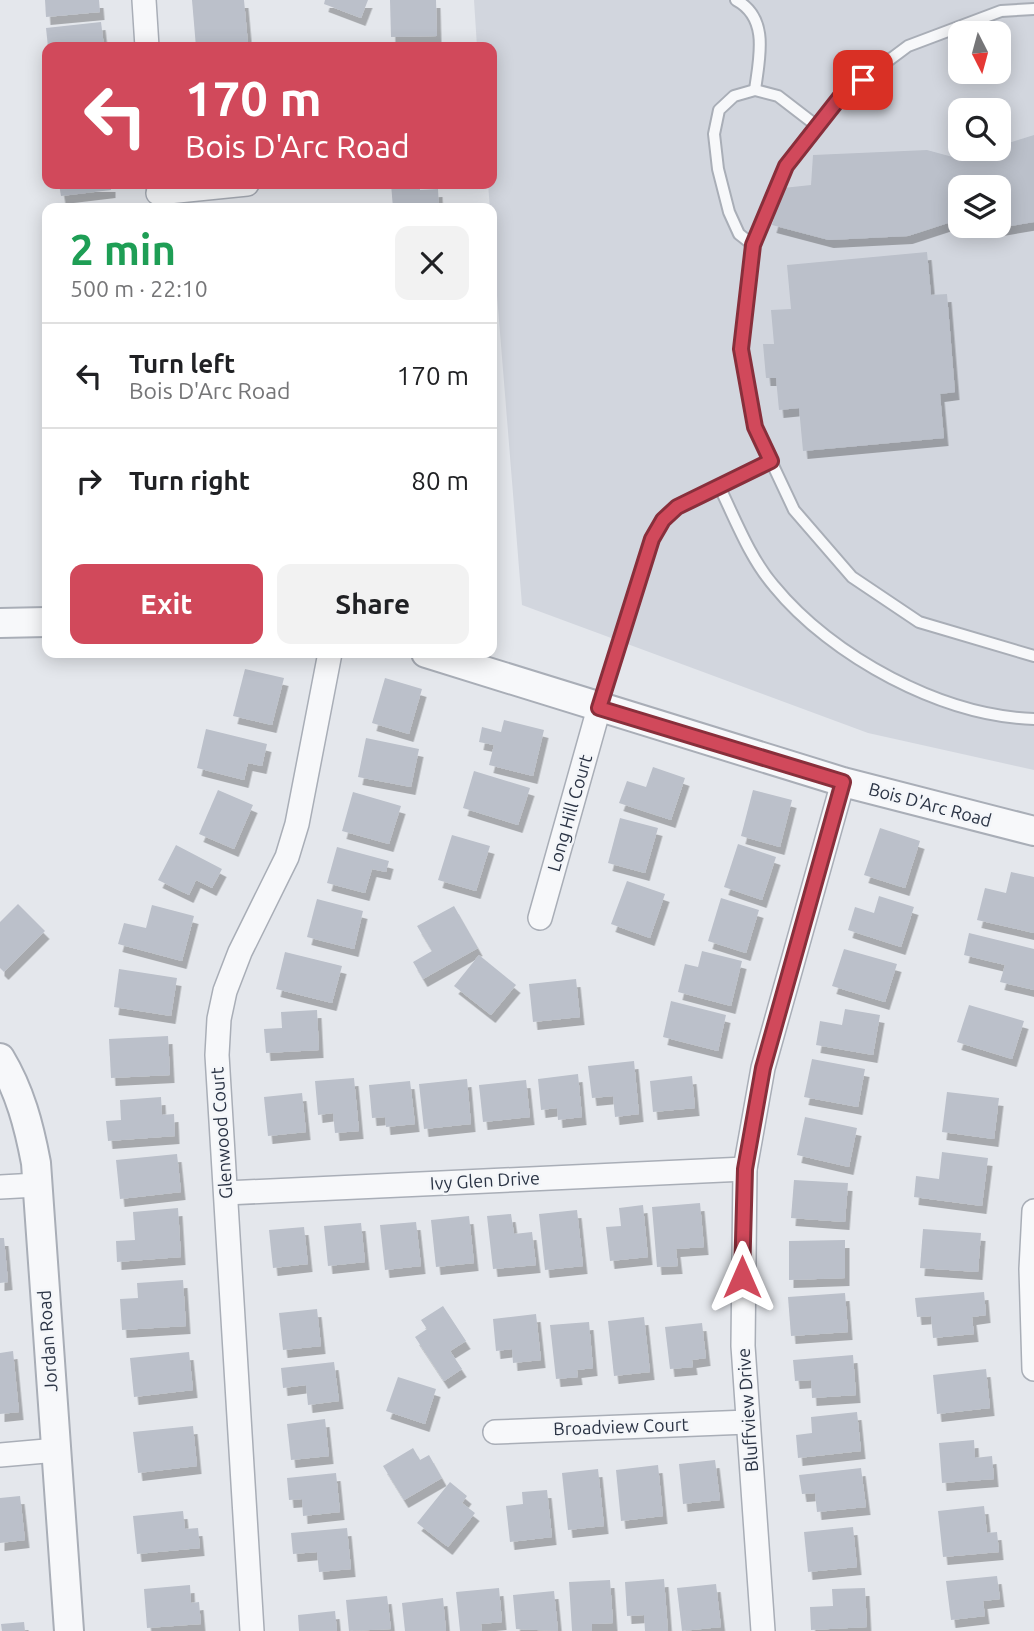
<!DOCTYPE html>
<meta charset="utf-8">
<style>
body{margin:0;font-family:Ubuntu,sans-serif;background:#f2f2f2;color:#202124;height:100vh;display:flex;flex-direction:column;font-size:26px;white-space:nowrap}
*{box-sizing:border-box;margin:0}
p{font-size:23px;color:#757577}
.icon{flex:none;width:38px;height:38px;fill:none;stroke:currentColor;stroke-width:2;stroke-linecap:round;stroke-linejoin:round}
.map{position:relative;flex:1;overflow:hidden}
.details{position:absolute;left:42px;top:203px;width:455px;height:455px;display:flex;flex-direction:column;background:#fff;border-radius:14px;box-shadow:0 4px 18px #0003}
.details>*{flex:none}
.top-card{position:absolute;left:42px;top:42px;width:455px;height:147px;border-radius:14px;box-shadow:0 4px 18px #0003;background:#d1495b;color:#fff;overflow:hidden}
.needle{width:46px;rotate:174deg}
.controls{position:absolute;left:948px;top:21px;display:grid;gap:14px}
.controls a{display:grid;place-items:center;width:63px;height:63px;border-radius:14px;background:#fff;box-shadow:0 4px 18px #0003;font-size:35px}
.pin{position:absolute;display:grid;place-items:center;width:60px;height:60px;color:#fff;margin:-30px;border-radius:14px;box-shadow:0 4px 10px #0006}
.me{position:absolute;width:77px;margin:-38px;rotate:0deg;stroke-linejoin:round;filter:drop-shadow(0 0 5px #0008)}
.turn{display:flex;align-items:center;gap:24px;height:147px;padding:0 28px;font-size:32px}
.turn .icon{width:91px;height:91px;stroke-width:2.5}
.turn b{display:block;font-size:49px;line-height:60px}
.round{display:grid;place-items:center;flex:none;width:74px;height:74px;border-radius:14px;background:#f2f2f2}
.headline{display:flex;align-items:center;justify-content:space-between;height:119px;padding:0 28px}
h1{font-size:42px;font-weight:600;line-height:52px;color:#1e9e55}
.cta{display:flex;gap:14px;margin-top:auto;padding:14px 28px}
.cta a{flex:1;height:80px;border-radius:14px;background:#d1495b;color:#fff;font-size:28px;font-weight:600;line-height:80px;text-align:center}
.cta a+a{background:#f2f2f2;color:#202124}
ul{padding:0;list-style:none}
li{display:flex;align-items:center;gap:21px;height:105px;padding:0 28px;border-top:2px solid #e0e0e0}
li div{flex:1}
li b{display:block;font-size:26px}
li em{font-style:normal}
.map>svg:first-child{display:block}
.built{fill:#d2d6de;fill-rule:evenodd}
.building{fill:#bbc0ca;filter:url(#shadow)}
.lines{fill:none;stroke-linecap:round;stroke-linejoin:round}
.service-casing{stroke:#a9aeb7;stroke-width:14}
.minor-casing{stroke:#a9aeb7;stroke-width:26}
.tertiary-casing{stroke:#a9aeb7;stroke-width:32}
.service{stroke:#f7f8fa;stroke-width:10}
.minor{stroke:#f7f8fa;stroke-width:23}
.tertiary{stroke:#f7f8fa;stroke-width:28}
.route-casing{stroke:#882f3b;stroke-width:18}
.route{stroke:#d1495b;stroke-width:12}
.labels{text-anchor:middle;stroke-width:5;stroke-linejoin:round;paint-order:stroke}
.street-label{font-size:18px;fill:#2b3445;stroke:#f4f6f9}
</style>
<div class="map">
<svg width="1034" height="1631" viewBox="0 0 1034 1631">
<defs>
<filter id="shadow"><feDropShadow dx="4.5" dy="8" stdDeviation="0" flood-color="#0004"/></filter>
</defs>
<rect width="100%" height="100%" fill="#e4e7ec"/>
<path class="built" d="M474 0H1034V770L868 733 522 605 488 184H492V47H477ZM961 33H999V72H961ZM961 110H999V149H961ZM961 187H999V226H961Z"/>
<g class="building">
<path d="M45 0H99L100 12 46 17Z"/>
<path d="M192 0H244L248 44 196 47Z"/>
<path d="M325 0H368L361 18 324 4Z"/>
<path d="M390 0H436L437 36 391 37Z"/>
<path d="M101 22 104 47H48L46 28Z"/>
<path d="M1034 135V222L999 228V187H961V202L948 198V223L908 236 829 240 772 225 783 188 811 185 813 155 927 150 960 159 999 149V146Z"/>
<path d="M59 184H111V190L61 196Z"/>
<path d="M391 184H420V190L438 189 439 208H393Z"/>
<path d="M927 252 931 295 947 294 955 392 940 394 944 438 803 451 799 408 779 410 776 378H766L763 344H774L771 310 791 309 787 265Z"/>
<path d="M245 669 284 678 272 725 233 716Z"/>
<path d="M385 678 422 689 409 734 372 723Z"/>
<path d="M504 720 544 730 533 776 489 765 494 745 479 742 482 727 501 732Z"/>
<path d="M206 729 267 744 262 766 248 763 244 780 197 768Z"/>
<path d="M366 738 419 749 411 787 358 777Z"/>
<path d="M653 767 685 778 671 820 619 803 627 781 646 787Z"/>
<path d="M474 771 530 788 518 825 463 808Z"/>
<path d="M218 790 253 805 234 849 199 834Z"/>
<path d="M753 790 792 800 780 847 741 836Z"/>
<path d="M353 792 401 806 389 844 342 831Z"/>
<path d="M620 818 658 828 645 873 608 863Z"/>
<path d="M880 828 920 841 905 888 864 875Z"/>
<path d="M452 835 490 846 476 891 438 880Z"/>
<path d="M738 844 776 857 762 900 724 887Z"/>
<path d="M176 845 222 869 212 888 196 880 189 895 158 880Z"/>
<path d="M337 847 389 861 386 872 372 869 365 893 327 883Z"/>
<path d="M1011 872 1034 877V933L977 920 985 888 1006 893Z"/>
<path d="M627 881 665 894 650 938 611 924Z"/>
<path d="M879 896 914 907 901 947 848 930 855 907 874 913Z"/>
<path d="M721 898 759 910 746 953 708 941Z"/>
<path d="M317 899 363 911 354 949 307 937Z"/>
<path d="M18 904 45 931 4 972 0 968V922Z"/>
<path d="M152 905 194 916 182 961 118 944 124 923 146 928Z"/>
<path d="M454 906 478 948 423 979 413 962 432 951 417 926Z"/>
<path d="M969 933 1034 949V990L1000 982 1005 965 964 955Z"/>
<path d="M844 949 897 964 885 1002 832 986Z"/>
<path d="M702 951 742 961 731 1006 678 992 685 964 698 967Z"/>
<path d="M285 952 342 966 332 1003 276 989Z"/>
<path d="M479 955 516 985 491 1015 454 986Z"/>
<path d="M119 969 177 978 171 1016 114 1007Z"/>
<path d="M576 979 580 1017 533 1022 529 984Z"/>
<path d="M671 1001 726 1015 718 1051 663 1037Z"/>
<path d="M969 1005 1024 1021 1012 1059 957 1042Z"/>
<path d="M845 1009 880 1015 873 1055 816 1045 820 1021 842 1025Z"/>
<path d="M317 1010 319 1050 266 1053 264 1029 282 1028 281 1012Z"/>
<path d="M168 1036 170 1075 111 1078 109 1039Z"/>
<path d="M812 1059 865 1069 858 1107 804 1097Z"/>
<path d="M634 1061 639 1114 615 1117 613 1096 592 1098 588 1066Z"/>
<path d="M578 1074 582 1117 558 1120 557 1108 541 1110 538 1079Z"/>
<path d="M692 1076 695 1108 653 1112 650 1081Z"/>
<path d="M354 1078 359 1131 335 1133 333 1113 318 1115 315 1081Z"/>
<path d="M467 1079 471 1124 424 1129 419 1084Z"/>
<path d="M526 1080 530 1117 483 1122 479 1085Z"/>
<path d="M410 1081 415 1124 386 1127 385 1117 372 1118 369 1085Z"/>
<path d="M947 1092 999 1098 994 1139 942 1132Z"/>
<path d="M302 1093 306 1132 268 1136 264 1097Z"/>
<path d="M161 1097 162 1115 174 1114 175 1136 108 1141 106 1121 121 1120 120 1100Z"/>
<path d="M805 1117 857 1128 849 1167 797 1155Z"/>
<path d="M942 1152 988 1158 982 1206 914 1197 916 1176 939 1179Z"/>
<path d="M177 1154 181 1192 120 1199 116 1160Z"/>
<path d="M794 1180 848 1183 845 1222 791 1218Z"/>
<path d="M700 1203 704 1247 676 1249 678 1266 657 1267 652 1207Z"/>
<path d="M643 1205 648 1257 610 1261 606 1227 621 1226 619 1208Z"/>
<path d="M178 1208 181 1257 117 1262 116 1241 135 1240 133 1212Z"/>
<path d="M577 1210 583 1266 545 1270 539 1214Z"/>
<path d="M511 1214 514 1234 532 1232 536 1265 493 1269 487 1216Z"/>
<path d="M469 1216 474 1263 436 1267 431 1220Z"/>
<path d="M416 1222 421 1266 385 1270 380 1225Z"/>
<path d="M361 1223 365 1262 328 1266 324 1226Z"/>
<path d="M304 1227 308 1264 273 1268 269 1230Z"/>
<path d="M923 1229 981 1233 978 1272 920 1268Z"/>
<path d="M0 1238H4L8 1282 0 1283Z"/>
<path d="M845 1240V1278L789 1280V1241Z"/>
<path d="M183 1280 186 1326 122 1330 120 1299 138 1298 137 1283Z"/>
<path d="M984 1292 986 1315 972 1317 974 1334 933 1338 931 1316 917 1317 915 1298Z"/>
<path d="M845 1293 848 1332 791 1336 788 1297Z"/>
<path d="M443 1306 466 1341 450 1351 462 1369 444 1381 415 1337 427 1329 421 1320Z"/>
<path d="M317 1309 321 1346 283 1350 279 1313Z"/>
<path d="M536 1314 541 1360 513 1363 512 1349 496 1351 493 1319Z"/>
<path d="M644 1317 650 1372 614 1376 608 1321Z"/>
<path d="M589 1322 593 1368 577 1370 578 1377 556 1379 550 1325Z"/>
<path d="M702 1323 706 1358 692 1360 693 1367 670 1369 665 1327Z"/>
<path d="M13 1351 19 1412 0 1414V1353Z"/>
<path d="M189 1352 193 1390 134 1397 130 1358Z"/>
<path d="M853 1355 856 1395 812 1398 811 1380 795 1381 793 1360Z"/>
<path d="M334 1362 339 1401 308 1405 306 1385 283 1388 281 1368Z"/>
<path d="M986 1369 990 1408 937 1414 933 1375Z"/>
<path d="M398 1377 436 1389 425 1424 386 1411Z"/>
<path d="M857 1412 861 1451 798 1458 796 1435 812 1433 811 1417Z"/>
<path d="M325 1419 329 1456 291 1460 287 1424Z"/>
<path d="M193 1426 197 1466 138 1473 133 1432Z"/>
<path d="M974 1440 975 1458 992 1456 994 1479 942 1483 939 1443Z"/>
<path d="M413 1448 420 1460 429 1455 442 1478 404 1500 383 1466Z"/>
<path d="M715 1460 720 1500 683 1504 679 1464Z"/>
<path d="M658 1465 663 1516 621 1521 616 1470Z"/>
<path d="M861 1468 866 1507 817 1512 815 1493 802 1494 799 1475Z"/>
<path d="M598 1469 604 1526 568 1530 562 1473Z"/>
<path d="M336 1473 340 1512 303 1516 302 1499 289 1500 287 1478Z"/>
<path d="M450 1482 467 1496 462 1503 475 1513 448 1547 417 1523Z"/>
<path d="M547 1490 552 1537 510 1542 506 1506 523 1504 522 1492Z"/>
<path d="M20 1496 25 1540 0 1543V1498Z"/>
<path d="M984 1506 987 1533 997 1532 999 1552 943 1557 938 1511Z"/>
<path d="M183 1511 185 1529 198 1528 200 1548 137 1554 133 1516Z"/>
<path d="M853 1527 857 1567 808 1572 804 1532Z"/>
<path d="M347 1528 351 1569 319 1572 317 1552 293 1554 291 1533Z"/>
<path d="M997 1576 1000 1599 983 1601 985 1616 951 1620 946 1581Z"/>
<path d="M664 1579 668 1631H645L644 1615 627 1616 625 1582Z"/>
<path d="M610 1580 613 1623 592 1624V1631H572L569 1582Z"/>
<path d="M716 1584 721 1627 682 1631 677 1588Z"/>
<path d="M190 1585 191 1603 199 1602 201 1624 147 1628 144 1589Z"/>
<path d="M499 1588 502 1622 481 1624 482 1631H460L456 1592Z"/>
<path d="M865 1588 867 1627 811 1630 810 1607 833 1606 832 1589Z"/>
<path d="M554 1591 558 1631 516 1629 513 1595Z"/>
<path d="M387 1596 391 1629 349 1631 346 1600Z"/>
<path d="M443 1598 446 1631H405L402 1603Z"/>
<path d="M335 1611 337 1631H299L298 1615Z"/>
<path d="M24 1622 25 1631H2L1 1624Z"/>
</g>
<g class="lines">
<g class="service-casing">
<g id="service">
<path d="M736 0C770 18 759 59 755 90"/>
<path d="M1034 9 1001 11 908 46 841 96 786 166 753 245 741 349 755 427 794 510 852 577 919 622 1034 656"/>
<path d="M753 245 739 234 729 212 718 169 714 134 719 110 734 96 755 90 778 96 817 126"/>
<path d="M720 488C736 521 750 558 774 586 832 657 942 716 1034 719"/>
<path d="M600 705 652 539 663 520 677 507 771 461"/>
</g>
</g>
<g class="minor-casing">
<g id="minor">
<path d="M144 0 147 47"/>
<path d="M158 193 247 184"/>
<path d="M540 918 599 708"/>
<path d="M0 1187 37 1185"/>
<path d="M226 1193 745 1169"/>
<path d="M1034 1211 1031 1269 1034 1369"/>
<path d="M495 1432 748 1422"/>
<path d="M0 1455 57 1450"/>
<path d="M252 1631 217 1055 219 1019 225 991 240 952 287 857 297 824 330 653"/>
<path d="M763 1631 743 1346 745 1169 763 1068 843 782"/>
</g>
</g>
<g class="tertiary-casing">
<g id="tertiary">
<path d="M0 623 47 622"/>
<path d="M426 653 843 782 1034 831"/>
<path d="M0 1058C20 1091 29 1126 36 1163L69 1631"/>
</g>
</g>
<use href="#service" class="service"/>
<use href="#minor" class="minor"/>
<use href="#tertiary" class="tertiary"/>
</g>
<g class="lines">
<g class="route-casing">
<path id="route" d="M742 1277 745 1169 763 1068 843 782 599 708 652 539 663 520 677 507 771 461 755 427 741 349 753 245 786 166 841 96 863 80"/>
</g>
<use href="#route" class="route"/>
</g>
<g class="labels">
<g class="street-label">
<text transform="translate(930 805) rotate(15)" y="6">Bois D'Arc Road</text>
<text transform="translate(570 813) rotate(-74)" y="6">Long Hill Court</text>
<text transform="translate(222 1133) rotate(-94)" y="6">Glenwood Court</text>
<text transform="translate(485 1181) rotate(-3)" y="6">Ivy Glen Drive</text>
<text transform="translate(48 1341) rotate(-94)" y="6">Jordan Road</text>
<text transform="translate(748 1410) rotate(-94)" y="6">Bluffview Drive</text>
<text transform="translate(621 1427) rotate(-2)" y="6">Broadview Court</text>
</g>
</g>
</svg>
<div class="controls">
<a><svg class="needle" viewBox="-14 -14 28 28"><path d="M0-13l5 13h-10z" fill="#e53935"/><path d="M0 13l5-13h-10z" fill="#757577"/></svg></a>
<a><svg class="icon" aria-label="search" viewBox="0 0 24 24"><circle cx="10" cy="10" r="6"/><path d="M15 15l6 6"/></svg></a>
<a><svg class="icon" aria-label="layers" viewBox="0 0 24 24"><path d="M12 4l9 5-9 5-9-5zM3 14l9 5 9-5"/></svg></a>
</div>
<div class="pin" style="left:863px;top:80px;background:#d93025"><svg class="icon" aria-label="arrive" viewBox="0 0 24 24"><path d="M6 21V4h12l-3 4 3 4H6"/></svg></div>
<svg class="me" style="left:742px;top:1277px" viewBox="-20 -20 40 40"><path d="M0-17L14 15 0 8-14 15z" fill="#d1495b" stroke="#fff" stroke-width="4"/></svg>
<div class="top-card">
<div class="turn"><svg class="icon" aria-label="left" viewBox="0 0 24 24"><path d="M17 20v-9H6M10 6l-5 5 5 5"/></svg><div><b>170 m</b>Bois D'Arc Road</div></div>
</div>
<section class="details">
<div class="headline"><div><h1>2 min</h1><p>500 m · 22:10</p></div><a class="round"><svg class="icon" aria-label="close" viewBox="0 0 24 24"><path d="M6 6l12 12M18 6L6 18"/></svg></a></div>
<ul>
<li><svg class="icon" aria-label="left" viewBox="0 0 24 24"><path d="M17 20v-9H6M10 6l-5 5 5 5"/></svg><div><b>Turn left</b><p>Bois D'Arc Road</p></div><em>170 m</em></li>
<li><svg class="icon" aria-label="right" viewBox="0 0 24 24"><path d="M7 20v-9h11M14 6l5 5-5 5"/></svg><div><b>Turn right</b></div><em>80 m</em></li>
</ul>
<div class="cta"><a>Exit</a><a>Share</a></div>
</section>
</div>
